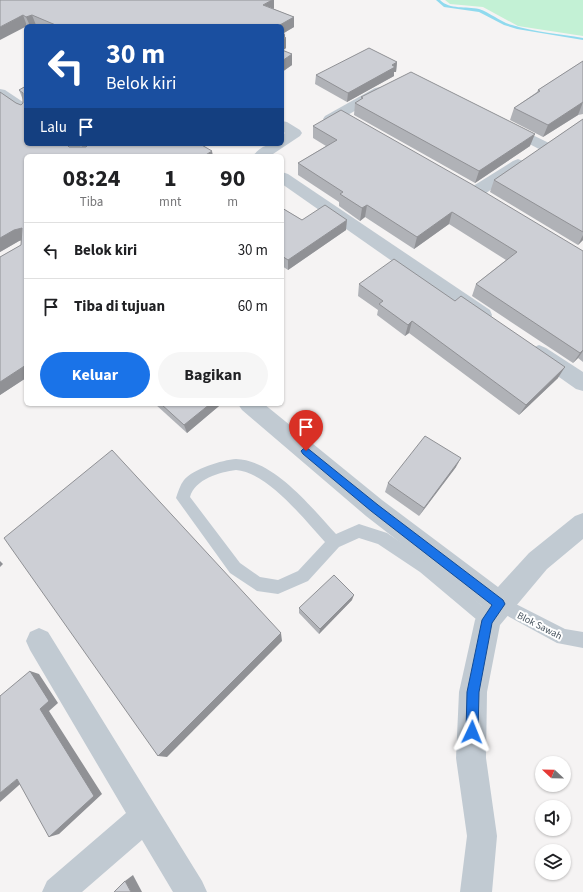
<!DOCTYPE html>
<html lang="id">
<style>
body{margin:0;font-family:"Source Sans 3",sans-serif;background:#f6f6f6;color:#202124;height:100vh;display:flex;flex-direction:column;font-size:15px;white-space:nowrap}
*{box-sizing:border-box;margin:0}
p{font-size:13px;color:#757577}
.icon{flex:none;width:22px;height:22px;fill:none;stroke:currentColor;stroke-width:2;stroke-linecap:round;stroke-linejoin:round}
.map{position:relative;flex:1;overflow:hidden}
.details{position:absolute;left:24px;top:154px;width:260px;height:252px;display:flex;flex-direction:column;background:#fff;border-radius:6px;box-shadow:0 1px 3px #0004}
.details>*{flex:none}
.guide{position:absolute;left:24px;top:24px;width:260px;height:122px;border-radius:6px;box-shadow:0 1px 3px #0004;background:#1a4fa0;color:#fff;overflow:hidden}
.needle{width:26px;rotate:292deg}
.controls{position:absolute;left:535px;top:756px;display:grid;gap:8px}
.controls a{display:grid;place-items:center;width:36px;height:36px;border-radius:50%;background:#fff;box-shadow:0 1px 3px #0004;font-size:20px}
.pin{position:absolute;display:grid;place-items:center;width:34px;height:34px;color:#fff;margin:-41px -17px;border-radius:50% 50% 50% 0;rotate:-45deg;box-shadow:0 0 4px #0007}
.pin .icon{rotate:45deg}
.me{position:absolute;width:44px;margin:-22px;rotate:2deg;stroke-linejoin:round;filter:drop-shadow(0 0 3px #0008)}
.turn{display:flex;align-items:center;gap:14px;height:84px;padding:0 16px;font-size:18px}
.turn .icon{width:52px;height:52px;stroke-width:2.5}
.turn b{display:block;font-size:28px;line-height:34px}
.then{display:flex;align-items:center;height:38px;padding:0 16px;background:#0003;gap:8px;font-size:15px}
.eta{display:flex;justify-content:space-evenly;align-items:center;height:68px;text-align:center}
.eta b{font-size:24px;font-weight:700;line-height:28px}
.cta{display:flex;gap:8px;margin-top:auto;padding:8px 16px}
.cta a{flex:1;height:46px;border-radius:24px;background:#1a73e8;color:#fff;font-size:16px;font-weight:700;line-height:46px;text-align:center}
.cta a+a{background:#f6f6f6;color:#202124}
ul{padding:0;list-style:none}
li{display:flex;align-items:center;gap:12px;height:56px;padding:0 16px;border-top:1px solid #e0e0e0}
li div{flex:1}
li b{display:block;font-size:15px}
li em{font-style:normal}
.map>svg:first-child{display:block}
.green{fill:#c3f1d5}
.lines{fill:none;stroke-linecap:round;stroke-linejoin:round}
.stream{fill:#90daee;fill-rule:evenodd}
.lane{fill:#c1cad2;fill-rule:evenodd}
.street{fill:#c1cad2;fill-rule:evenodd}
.wall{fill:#b0b2b7}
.shaded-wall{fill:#909195}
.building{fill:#cdcfd5;stroke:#909195}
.route{fill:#1a73e8;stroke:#114b97}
.labels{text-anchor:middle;stroke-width:4;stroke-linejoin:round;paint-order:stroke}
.street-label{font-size:10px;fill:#4a5661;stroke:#fff}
</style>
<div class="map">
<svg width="583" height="892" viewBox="0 0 583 892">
<rect width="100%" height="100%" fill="#f5f3f3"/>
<path class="green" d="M445 0H583V36L518 26 483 7 450 4Z"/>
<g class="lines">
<path class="stream" d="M436 0H440C450 10 466 6 479 9 491 13 500 22 512 25 535 32 560 34 583 38V40L517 29 504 25 479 12 444 7Z"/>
<g class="lane">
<path d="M236 459C274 460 312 508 336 534L359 524 387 533 430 562 493 615 496 620 493 625 488 628 483 625 420 572 378 544 359 538 339 547 308 581 278 594 257 591 230 573 176 498C178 492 180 485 184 480 193 469 222 460 236 459ZM236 470C267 472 305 520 325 542L298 571 278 580 260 577 240 563 190 497C195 479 220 472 236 470Z"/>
<path d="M500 596 565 629 583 632V648L557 643 495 609 492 604 495 599Z"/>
</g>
<g class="street">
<path d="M380 87 385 88 387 91 385 94 335 122 330 123 325 122 323 119 325 116 375 88Z"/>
<path d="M0 89 5 90 26 104V114L21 113 0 99Z"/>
<path d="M282 121 287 122 300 130 302 133 300 136 270 156H253C261 145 269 144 282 144V135L285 133 282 131Z"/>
<path d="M506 122 549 143 552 146 549 149 544 151 539 149 501 129 499 126 501 123Z"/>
<path d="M61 144H78L90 156H73Z"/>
<path d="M518 159 523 161 526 164 523 167 482 196 476 197 470 196 468 192 470 188 513 161Z"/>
<path d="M282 172 288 174 490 310 492 315 490 320 483 322 476 320 282 184Z"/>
<path d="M539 345 546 348 583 372V391L576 389 532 358 529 353 532 348Z"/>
<path d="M238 404H264L382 500 498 587 529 553 575 516 583 513V539L547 569 500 625 487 692 486 758 497 836 492 892H460L467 836 456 758 459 692 475 620 482 606 366 516 242 410Z"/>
<path d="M39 628 48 632 202 881 207 892H173L142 840 82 892H42L47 881 126 813 30 650 26 641 30 632Z"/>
</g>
</g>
<g class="wall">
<path d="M0 0 274 9 294 17V27L284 33 285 34V37L286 38V48L283 50 292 65 282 72V26H38L36 25 34 26H28Z"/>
<path d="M583 61V114L578 115 543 137 510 120 514 108 537 92 538 90Z"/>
<path d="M397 62 396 72H394V76L347 102 315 84 316 75Z"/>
<path d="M26 86V144L69 147H82L80 144H201L26 156V378L0 395V257L21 245V240L19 241 0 252V92L16 103 21 105 23 103V100L19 90Z"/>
<path d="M361 97 530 146 475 183 354 115 355 103 361 99Z"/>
<path d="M583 119V240L578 245 490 192 494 180Z"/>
<path d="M313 126 583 251V362L578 358 573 363 472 296 476 284 506 260 449 224 414 249 365 217 360 221 339 206V202L298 175V163L326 146 313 138Z"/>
<path d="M282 208 302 220 346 230 288 270 282 266Z"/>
<path d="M359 284 558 378 519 415 409 333 405 336 377 315 378 310 358 296Z"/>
<path d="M155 404H219V406L187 433Z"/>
<path d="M456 467 419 516 385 492 388 483Z"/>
<path d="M352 600 319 634 299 613V608Z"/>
</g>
<g class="shaded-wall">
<path d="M272 0H274V9L263 5Z"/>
<path d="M23 15 27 26 0 40V27Z"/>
<path d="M32 15 36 25 34 26H30L26 17Z"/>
<path d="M294 17V27L282 34V26H278Z"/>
<path d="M285 34V38H286V48L282 51V36Z"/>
<path d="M292 54V65L282 72V61Z"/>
<path d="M397 62 396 72H394V76L347 102 348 93Z"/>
<path d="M583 102 578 115 543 137 548 125Z"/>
<path d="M535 134 530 146 475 183 479 171Z"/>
<path d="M212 151 213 156H204Z"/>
<path d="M367 205 365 217 360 221 362 208Z"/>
<path d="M452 212 449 224 414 249 417 237Z"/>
<path d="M347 220 346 230 288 270V260Z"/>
<path d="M22 228 26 239 19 241 0 252V238L14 230Z"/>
<path d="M583 235V240L578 245Z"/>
<path d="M412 321 409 333 405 336 408 325Z"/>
<path d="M583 350V351L578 358 573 363 580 353Z"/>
<path d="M26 365V378L0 395V382Z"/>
<path d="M565 367 558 378 519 415 526 405Z"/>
<path d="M210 404H219V406L187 433 184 425Z"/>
<path d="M461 458 456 467 419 516 424 508Z"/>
<path d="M0 561 3 564 0 567Z"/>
<path d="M354 595 352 600 319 634 320 629Z"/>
<path d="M281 633 282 641 167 757 158 756Z"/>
<path d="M30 671 39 674 58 703 49 711 102 794 59 834 49 837 40 709Z"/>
<path d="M27 778 0 802V793L17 779Z"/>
<path d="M133 875 142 892H131L125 881Z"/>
</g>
<g class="building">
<path d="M0 0H272L263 5 294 17 278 26H58L32 15 26 17 23 15 0 27Z"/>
<path d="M282 36 286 38 282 40Z"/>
<path d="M369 48 397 62 392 65 395 67 348 93 316 75Z"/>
<path d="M282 50 292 54 282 61Z"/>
<path d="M583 61V102L548 125 514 108 540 91 538 90Z"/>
<path d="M411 72 535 134 479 171 355 103 363 98 361 97Z"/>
<path d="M26 86V144H66L69 147H86L88 145 87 144H200L212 151 204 156H26V365L0 382V257L21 245 22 228 14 230 0 238V92L16 103 21 105 23 103V93L19 90Z"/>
<path d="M341 110 473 185 583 251V350L580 353 476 284 517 252 452 212 417 237 367 205 362 208 340 194 343 192 298 163 337 140 313 126Z"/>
<path d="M583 119V232L494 180Z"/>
<path d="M325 205 347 220 288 260 282 256V208L302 220Z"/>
<path d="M394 259 455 301 461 296 565 367 526 405 412 321 408 325 379 304 383 301 359 284Z"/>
<path d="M161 404H210L184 425Z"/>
<path d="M425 436 461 458 424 508 388 483Z"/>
<path d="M112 450 281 633 158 756 4 538Z"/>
<path d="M334 575 354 595 320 629 299 608Z"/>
<path d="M30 671 49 701 40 709 94 796 49 837 17 779 0 793V696Z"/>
<path d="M125 881 131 892H114Z"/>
</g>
<path class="route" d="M306 447 378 505 503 600 505 604 492 623 479 692 478 732 476 736 472 737 468 736 466 732 467 692 482 620 492 605 371 511 303 454 301 451 303 449Z"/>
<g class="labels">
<g class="street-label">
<text transform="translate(540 625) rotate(27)" y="4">Blok Sawah</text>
</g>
</g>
</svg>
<div class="controls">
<a><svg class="needle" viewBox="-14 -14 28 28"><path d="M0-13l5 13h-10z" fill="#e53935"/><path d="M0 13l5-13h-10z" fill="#757577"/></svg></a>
<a><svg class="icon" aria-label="sound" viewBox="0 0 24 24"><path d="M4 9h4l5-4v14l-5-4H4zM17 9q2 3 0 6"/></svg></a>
<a><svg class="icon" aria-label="layers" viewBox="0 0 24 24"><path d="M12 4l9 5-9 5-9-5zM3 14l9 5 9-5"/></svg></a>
</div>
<div class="pin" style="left:306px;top:451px;background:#d93025"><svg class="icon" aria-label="arrive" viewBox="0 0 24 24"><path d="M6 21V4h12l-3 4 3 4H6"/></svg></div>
<svg class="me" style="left:472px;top:732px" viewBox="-20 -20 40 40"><path d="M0-17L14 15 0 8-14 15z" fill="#1a73e8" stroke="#fff" stroke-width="4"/></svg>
<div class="guide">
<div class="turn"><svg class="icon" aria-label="left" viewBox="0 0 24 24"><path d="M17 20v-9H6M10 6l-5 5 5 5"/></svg><div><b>30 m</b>Belok kiri</div></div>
<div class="then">Lalu<svg class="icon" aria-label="arrive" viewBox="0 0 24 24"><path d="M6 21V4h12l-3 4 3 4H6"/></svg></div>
</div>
<section class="details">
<div class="eta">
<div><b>08:24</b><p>Tiba</p></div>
<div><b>1</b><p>mnt</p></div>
<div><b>90</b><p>m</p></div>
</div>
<ul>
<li><svg class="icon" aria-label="left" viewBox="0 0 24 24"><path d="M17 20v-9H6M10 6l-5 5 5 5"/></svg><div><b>Belok kiri</b></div><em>30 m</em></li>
<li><svg class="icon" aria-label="arrive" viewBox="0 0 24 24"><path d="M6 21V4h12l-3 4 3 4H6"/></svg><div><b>Tiba di tujuan</b></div><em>60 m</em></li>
</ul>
<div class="cta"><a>Keluar</a><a>Bagikan</a></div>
</section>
</div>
